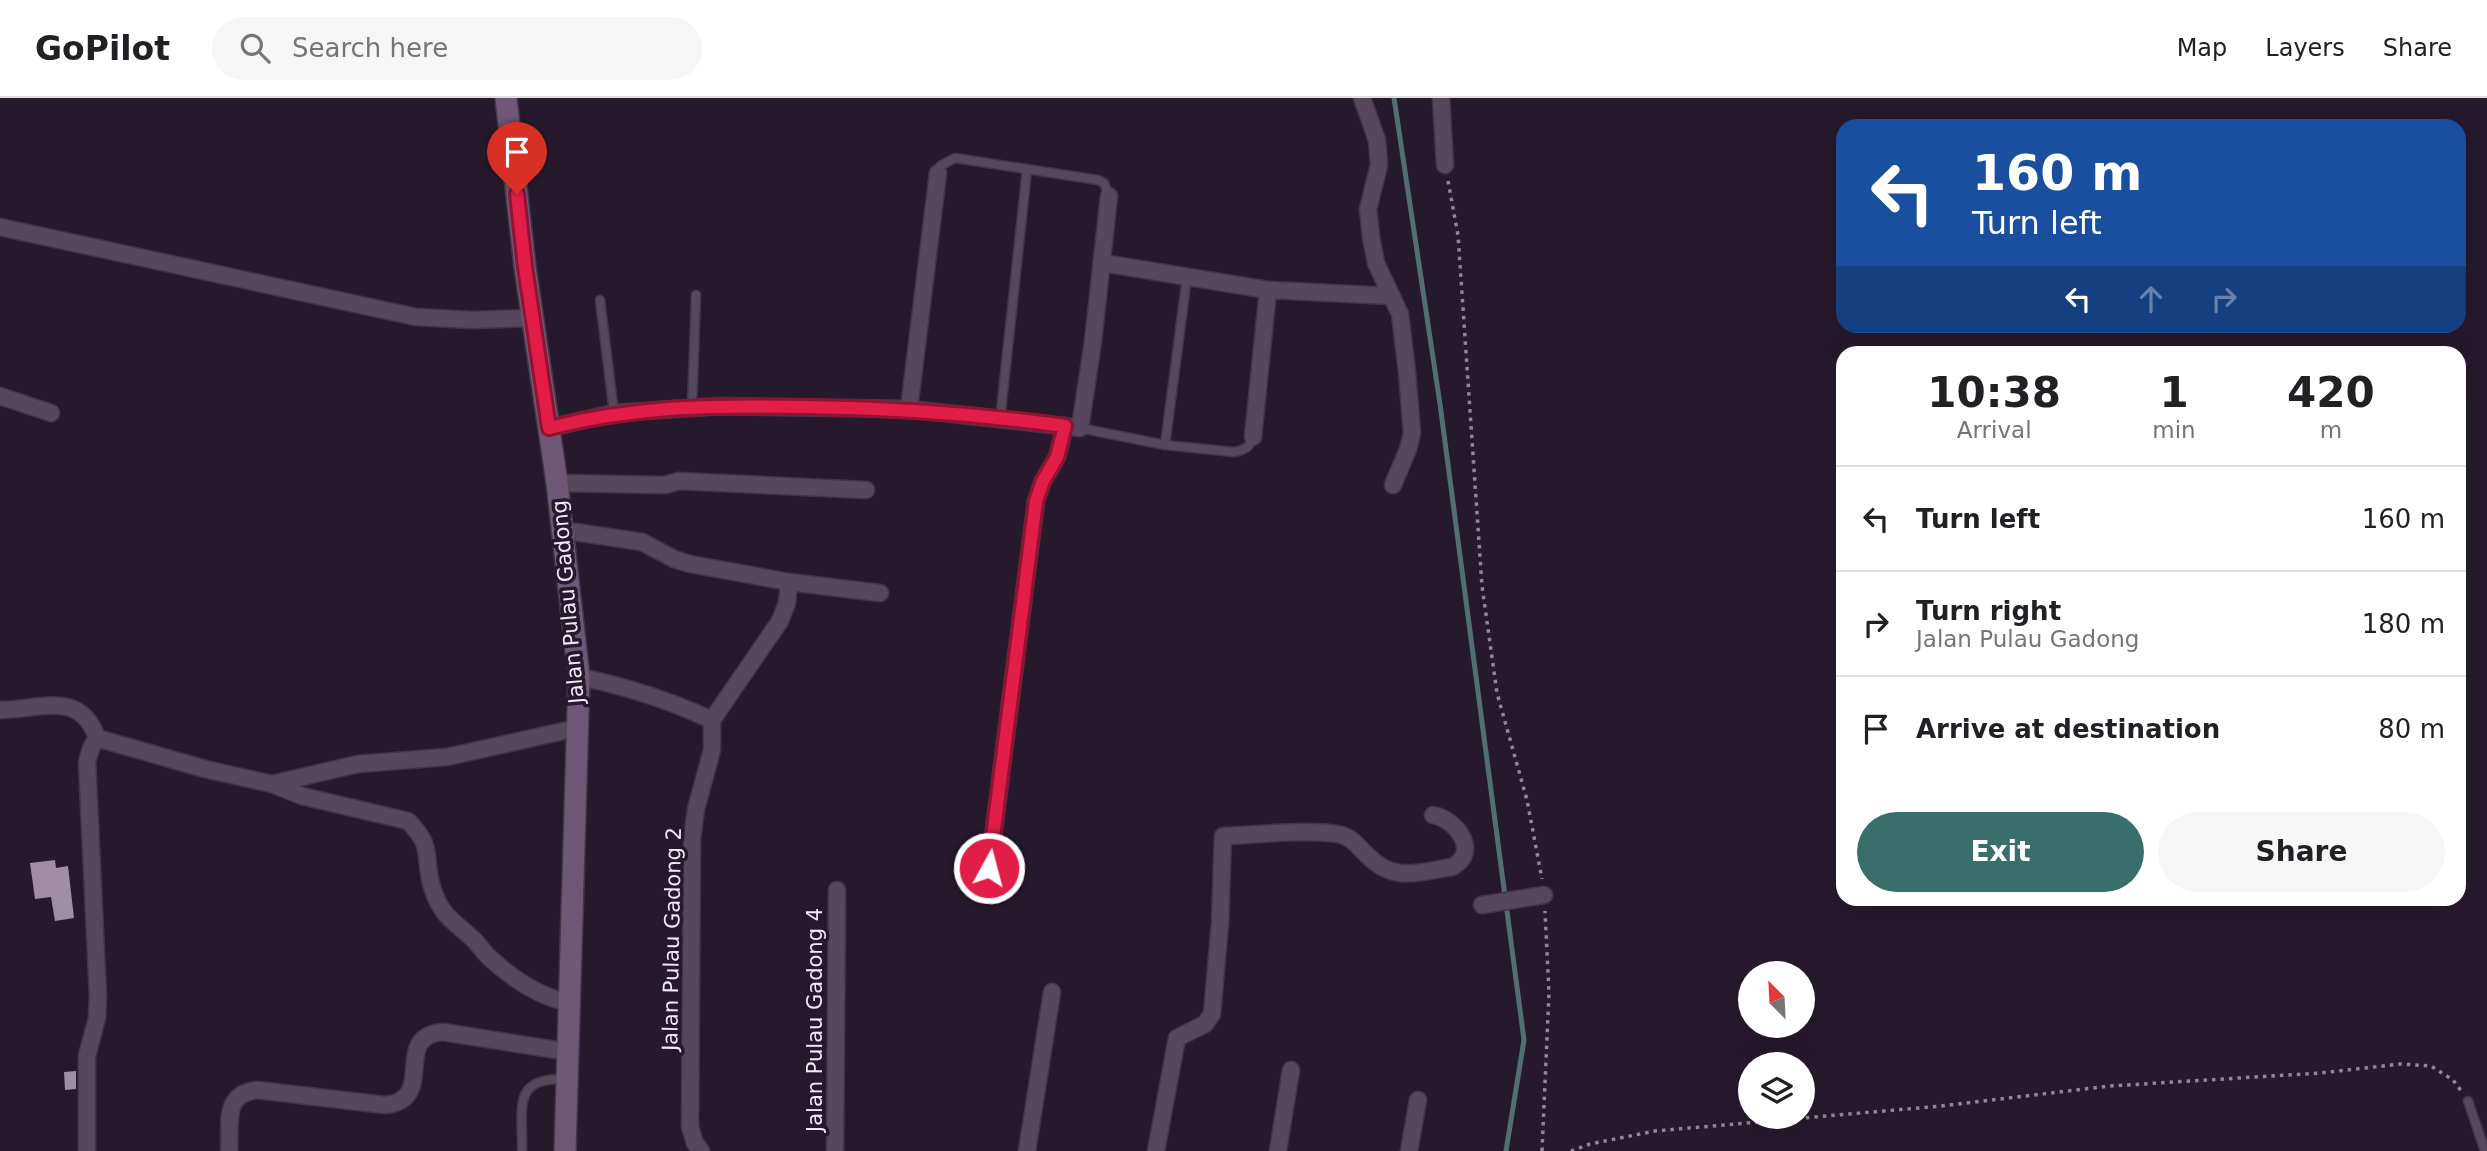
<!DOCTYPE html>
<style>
body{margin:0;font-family:"DejaVu Sans",sans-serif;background:#f6f6f6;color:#202124;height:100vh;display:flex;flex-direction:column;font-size:26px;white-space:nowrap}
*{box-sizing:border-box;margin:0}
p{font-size:23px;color:#757577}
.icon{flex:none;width:38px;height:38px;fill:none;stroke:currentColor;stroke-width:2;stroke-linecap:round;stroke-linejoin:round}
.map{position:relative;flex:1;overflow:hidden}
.drawer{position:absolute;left:1836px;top:248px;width:630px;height:560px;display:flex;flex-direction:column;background:#fff;border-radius:21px;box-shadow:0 7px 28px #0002}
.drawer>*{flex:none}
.top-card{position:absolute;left:1836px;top:21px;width:630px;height:214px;border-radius:21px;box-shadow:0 7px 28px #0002;background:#1a4fa0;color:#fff;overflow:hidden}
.needle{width:46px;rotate:336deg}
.controls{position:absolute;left:1738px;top:863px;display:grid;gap:14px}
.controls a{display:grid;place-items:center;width:77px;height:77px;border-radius:50%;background:#fff;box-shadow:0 7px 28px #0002;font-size:35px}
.pin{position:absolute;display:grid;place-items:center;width:60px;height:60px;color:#fff;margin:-72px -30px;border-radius:50% 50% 50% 0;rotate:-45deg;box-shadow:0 0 7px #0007}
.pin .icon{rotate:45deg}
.me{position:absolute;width:77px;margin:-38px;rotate:7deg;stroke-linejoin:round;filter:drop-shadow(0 0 5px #0008)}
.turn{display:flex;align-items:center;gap:24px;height:147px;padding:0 21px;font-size:32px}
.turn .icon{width:91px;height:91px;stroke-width:2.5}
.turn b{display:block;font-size:49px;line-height:60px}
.lanes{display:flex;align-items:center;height:66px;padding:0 21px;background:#0003;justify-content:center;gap:35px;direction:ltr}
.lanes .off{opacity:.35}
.eta{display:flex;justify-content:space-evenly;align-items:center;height:119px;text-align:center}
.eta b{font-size:42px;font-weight:800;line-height:49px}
.button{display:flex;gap:14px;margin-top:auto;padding:14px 21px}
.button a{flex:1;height:80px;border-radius:42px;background:#396f6b;color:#fff;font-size:28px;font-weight:800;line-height:80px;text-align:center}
.button a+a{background:#f6f6f6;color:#202124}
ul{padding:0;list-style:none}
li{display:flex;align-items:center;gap:21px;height:105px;padding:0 21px;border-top:2px solid #e0e0e0}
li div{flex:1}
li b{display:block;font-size:26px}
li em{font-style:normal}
header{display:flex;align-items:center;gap:42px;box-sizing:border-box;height:98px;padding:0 35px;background:#fff;border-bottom:2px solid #e0e0e0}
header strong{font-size:33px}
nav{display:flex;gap:38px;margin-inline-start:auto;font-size:24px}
.search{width:490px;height:63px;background:#f6f6f6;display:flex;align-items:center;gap:18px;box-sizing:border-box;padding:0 24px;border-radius:38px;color:#757577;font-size:26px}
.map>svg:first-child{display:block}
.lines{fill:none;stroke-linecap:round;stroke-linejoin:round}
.stream{stroke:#526f70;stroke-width:5}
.building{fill:#9f8da6}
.lane-casing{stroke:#413646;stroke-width:11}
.street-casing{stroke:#413646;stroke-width:19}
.secondary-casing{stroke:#413646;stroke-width:24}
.path{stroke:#918696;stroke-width:3.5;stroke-dasharray:3.5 5;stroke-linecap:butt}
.lane{stroke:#57475d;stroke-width:8}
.street{stroke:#57475d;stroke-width:16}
.secondary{stroke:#6f5778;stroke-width:21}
.route-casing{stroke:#92132f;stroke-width:18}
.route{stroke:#e11d48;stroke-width:12}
.labels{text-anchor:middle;stroke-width:7;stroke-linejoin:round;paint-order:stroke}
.street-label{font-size:21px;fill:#f1e8f5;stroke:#27192c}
</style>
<header>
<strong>GoPilot</strong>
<div class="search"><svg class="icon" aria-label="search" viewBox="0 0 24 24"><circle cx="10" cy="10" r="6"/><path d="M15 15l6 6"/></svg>Search here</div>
<nav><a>Map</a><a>Layers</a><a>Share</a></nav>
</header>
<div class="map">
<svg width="2487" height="1053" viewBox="0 0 2487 1053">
<rect width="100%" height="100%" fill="#27192c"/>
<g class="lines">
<path class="stream" d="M1394 0 1440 306 1524 942 1506 1053"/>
</g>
<g class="building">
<path d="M55 762 56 770 68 768 74 820 55 823 51 799 35 801 30 765Z"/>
<path d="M76 973V991L65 992 64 974Z"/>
</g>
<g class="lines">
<g class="lane-casing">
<g id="lane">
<path d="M938 75 940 68 955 60 1098 82 1104 85 1109 98"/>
<path d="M600 202 614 315"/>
<path d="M692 308 696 197"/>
<path d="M1000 322 1027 72"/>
<path d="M1080 330 1165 347 1234 354C1245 352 1250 349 1253 339"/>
<path d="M1165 347 1187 179"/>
<path d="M2468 1003 2485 1053"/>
<path d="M522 1053C523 1010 511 979 566 981"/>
</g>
</g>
<g class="street-casing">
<g id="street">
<path d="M1362 0 1377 42 1379 67 1368 111 1371 139 1376 165 1400 216 1407 274 1412 335 1408 351 1393 387"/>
<path d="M1441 0 1445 67"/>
<path d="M0 129 416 219 472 222 532 220"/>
<path d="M1103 165 1268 192 1391 198"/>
<path d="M0 298 51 315"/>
<path d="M909 311 938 75"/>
<path d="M549 330 614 315 720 308 909 311 1080 330 1093 243 1109 98"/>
<path d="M1253 339 1268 192"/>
<path d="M557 385 665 387 679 383 866 392"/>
<path d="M562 432 642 444 674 461 690 466 789 484 880 495"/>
<path d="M579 579C626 588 668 602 712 622"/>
<path d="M0 612C40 612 80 591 97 640L205 671 272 686 358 666 447 659 577 630"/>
<path d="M272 686 302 698 408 723C436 751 422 760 433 792 442 819 454 823 473 841 479 847 484 855 491 861 514 882 539 899 570 905"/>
<path d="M989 770 1036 403 1043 383 1057 359 1065 328"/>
<path d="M1482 807 1544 797"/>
<path d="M87 1053V958L97 920 98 898 87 664 91 650 97 640"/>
<path d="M229 1053C231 1026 222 996 257 992L385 1007C439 1001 390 938 443 934L569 954"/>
<path d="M701 1053 695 1045 690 1029 692 741 696 711 712 652V622L780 523 787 505 789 484"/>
<path d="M835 1053 837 792"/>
<path d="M1027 1053 1052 894"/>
<path d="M1156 1053 1177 940 1205 926 1212 916 1220 825 1223 738C1257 737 1311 730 1342 737 1353 740 1359 750 1367 757 1394 785 1418 774 1452 769 1481 754 1456 721 1433 717"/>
<path d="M1278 1053 1291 972"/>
<path d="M1409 1053 1418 1002"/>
</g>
</g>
<g class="secondary-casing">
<path id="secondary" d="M506 0 525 169 557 385 579 579 565 1053"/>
</g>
<g class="path">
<path d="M1448 83 1458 137 1482 488 1497 595 1527 702 1542 781"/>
<path d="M1542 1053 1549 895 1545 813"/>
<path d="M1571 1053 1590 1046 1655 1033 1941 1008 2110 988 2320 975 2401 966 2431 968 2453 982 2462 994"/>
</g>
<use href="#lane" class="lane"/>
<use href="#street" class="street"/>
<use href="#secondary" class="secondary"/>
</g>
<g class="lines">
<g class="route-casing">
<path id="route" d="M517 96 525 169 549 330C636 308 715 307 804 309 891 310 978 316 1065 328L1057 359 1043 383 1036 403 989 770"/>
</g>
<use href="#route" class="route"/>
</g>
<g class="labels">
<g class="street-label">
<text transform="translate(568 504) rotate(-95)" y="7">Jalan Pulau Gadong</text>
<text transform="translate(672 841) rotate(-89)" y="7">Jalan Pulau Gadong 2</text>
<text transform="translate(815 922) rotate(-90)" y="7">Jalan Pulau Gadong 4</text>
</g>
</g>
</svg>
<div class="controls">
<a><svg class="needle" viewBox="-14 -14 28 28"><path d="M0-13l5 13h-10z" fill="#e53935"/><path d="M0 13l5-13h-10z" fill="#757577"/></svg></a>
<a><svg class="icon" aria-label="layers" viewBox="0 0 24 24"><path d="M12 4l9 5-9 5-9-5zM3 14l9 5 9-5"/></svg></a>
</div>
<div class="pin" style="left:517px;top:96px;background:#d93025"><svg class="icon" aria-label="arrive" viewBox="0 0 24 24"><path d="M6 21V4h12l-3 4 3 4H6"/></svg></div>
<svg class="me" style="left:989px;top:770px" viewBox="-20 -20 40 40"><circle r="17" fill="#e11d48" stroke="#fff" stroke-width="3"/><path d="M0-11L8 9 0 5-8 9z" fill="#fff"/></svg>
<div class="top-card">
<div class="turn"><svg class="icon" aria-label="left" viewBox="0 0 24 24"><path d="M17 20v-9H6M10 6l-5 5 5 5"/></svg><div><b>160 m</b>Turn left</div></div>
<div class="lanes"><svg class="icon" aria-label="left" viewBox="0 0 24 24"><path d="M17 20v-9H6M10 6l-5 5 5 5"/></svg><svg class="icon off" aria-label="ahead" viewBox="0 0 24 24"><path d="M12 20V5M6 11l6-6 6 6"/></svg><svg class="icon off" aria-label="right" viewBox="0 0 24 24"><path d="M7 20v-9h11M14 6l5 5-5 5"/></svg></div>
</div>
<section class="drawer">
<div class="eta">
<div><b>10:38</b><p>Arrival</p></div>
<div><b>1</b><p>min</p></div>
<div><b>420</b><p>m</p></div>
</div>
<ul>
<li><svg class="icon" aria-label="left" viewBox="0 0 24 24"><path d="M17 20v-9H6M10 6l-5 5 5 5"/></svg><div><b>Turn left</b></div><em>160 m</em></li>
<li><svg class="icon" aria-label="right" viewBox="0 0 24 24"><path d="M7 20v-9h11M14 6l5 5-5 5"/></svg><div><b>Turn right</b><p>Jalan Pulau Gadong</p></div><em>180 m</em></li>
<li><svg class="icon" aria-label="arrive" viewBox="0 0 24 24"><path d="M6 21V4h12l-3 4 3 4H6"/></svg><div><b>Arrive at destination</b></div><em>80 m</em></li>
</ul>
<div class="button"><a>Exit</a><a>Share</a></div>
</section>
</div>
